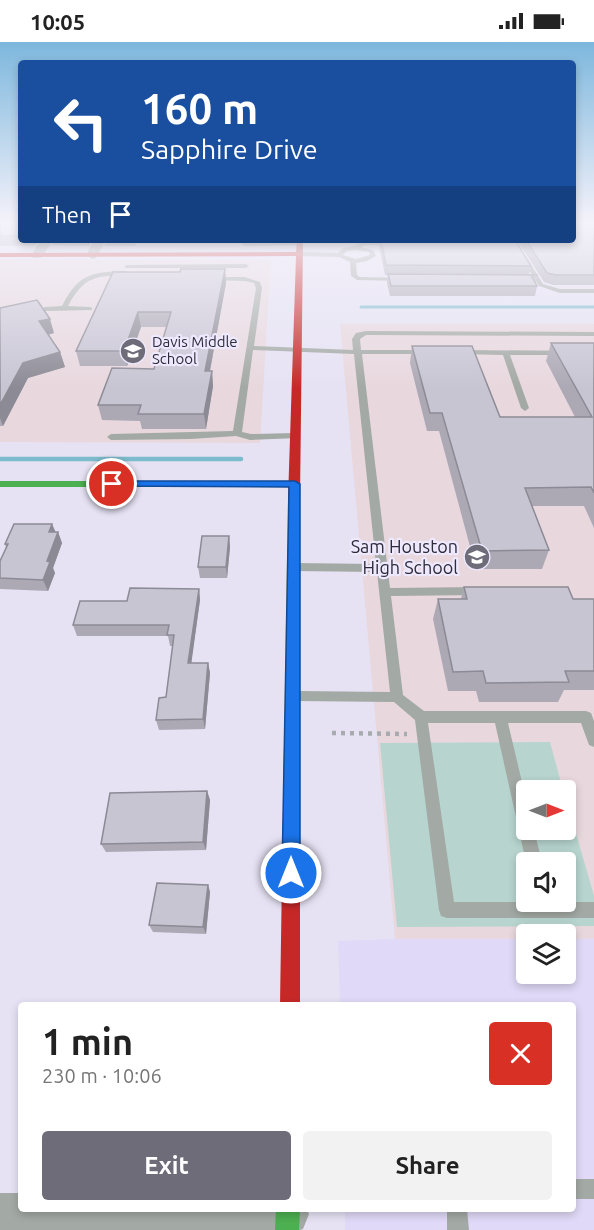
<!DOCTYPE html>
<meta charset="utf-8">
<style>
body{margin:0;font-family:Ubuntu,sans-serif;background:#f2f2f2;color:#222;height:100vh;display:flex;flex-direction:column;font-size:22px;white-space:nowrap}
*{box-sizing:border-box;margin:0}
p{font-size:20px;color:#767676}
.icon{flex:none;width:33px;height:33px;fill:none;stroke:currentColor;stroke-width:2;stroke-linecap:round;stroke-linejoin:round}
.map{position:relative;flex:1;overflow:hidden}
.sheet{position:absolute;left:18px;top:960px;width:558px;height:210px;display:flex;flex-direction:column;background:#fff;border-radius:6px;box-shadow:0 3px 9px #0003}
.sheet>*{flex:none}
.banner{position:absolute;left:18px;top:18px;width:558px;height:183px;border-radius:6px;box-shadow:0 3px 9px #0003;background:#1a4fa0;color:#fff;overflow:hidden}
.needle{width:39px;rotate:90deg}
.controls{position:absolute;left:516px;top:738px;display:grid;gap:12px}
.controls a{display:grid;place-items:center;width:60px;height:60px;border-radius:6px;background:#fff;box-shadow:0 3px 9px #0003;font-size:30px}
.pin{position:absolute;display:grid;place-items:center;width:51px;height:51px;color:#fff;margin:-26px;border:3px solid #fff;border-radius:50%;box-shadow:0 2px 6px #0007}
.me{position:absolute;width:66px;margin:-33px;rotate:0deg;stroke-linejoin:round;filter:drop-shadow(0 0 4px #0008)}
.turn{display:flex;align-items:center;gap:21px;height:126px;padding:0 24px;font-size:27px}
.turn .icon{width:78px;height:78px;stroke-width:2.5}
.turn b{display:block;font-size:42px;line-height:51px}
.then{display:flex;align-items:center;height:57px;padding:0 24px;background:#0003;gap:12px;font-size:22px}
.round{display:grid;place-items:center;flex:none;width:63px;height:63px;border-radius:6px;background:#f2f2f2}
.overview{display:flex;align-items:center;justify-content:space-between;height:102px;padding:0 24px}
h1{font-size:36px;font-weight:700;line-height:45px}
.action{display:flex;gap:12px;margin-top:auto;padding:12px 24px}
.action a{flex:1;height:69px;border-radius:6px;background:#6f6c7a;color:#fff;font-size:24px;font-weight:700;line-height:69px;text-align:center}
.action a+a{background:#f2f2f2;color:#222}
.status{display:flex;justify-content:space-between;align-items:center;height:42px;padding:0 30px;background:#fff;direction:ltr}
.status svg{height:16px;fill:currentColor}
.map>svg:first-child{display:block}
.built{fill:#e0d9f7}
.education{fill:#e8d8de;fill-rule:evenodd}
.green{fill:#b7d4ce;fill-rule:evenodd}
.lines{fill:none;stroke-linecap:round;stroke-linejoin:round}
.stream-far1{stroke:#7dbccc;stroke-width:3}
.stream{stroke:#7dbccc;stroke-width:4.5}
.path{stroke:#a8abad;stroke-width:4.5;stroke-dasharray:4 5;stroke-linecap:butt}
.lane{fill:#a3a9a4;fill-rule:evenodd}
.street{fill:#a3a9a4;fill-rule:evenodd}
.fast{fill:#4caf50;fill-rule:evenodd}
.slow{fill:#ffc107;fill-rule:evenodd}
.jam{fill:#c62828;fill-rule:evenodd}
.wall{fill:#aca9b5}
.shaded-wall{fill:#8c8a94}
.building{fill:#c8c5d3;stroke:#8c8a94;stroke-width:1.5}
.route{fill:#1a73e8;stroke:#114b97;stroke-width:1.5}
.labels{text-anchor:middle;stroke-width:4.5;stroke-linejoin:round;paint-order:stroke}
.far-poi-label{font-size:15px;fill:#2f2c39;stroke:#eee9fe;text-anchor:start}
.poi-label{font-size:18px;fill:#2f2c39;stroke:#eee9fe;text-anchor:end}
</style>
<div class="status"><b>10:05</b><svg viewBox="0 0 49 12"><path d="M0 12V9h3v3zM5 12V6h3v6zM10 12V3h3v9zM15 12V0h3v12zM26 1h20v11H26zM47 4h2v5h-2z"/></svg></div>
<div class="map">
<svg width="594" height="1188" viewBox="0 0 594 1188">
<rect width="100%" height="100%" fill="#e6e2f4"/>
<path class="built" d="M395 897H526V932H566V897H594V1188H345V1167H573V963H340L338 899Z"/>
<g class="education">
<path d="M0 217 271 218 260 401 0 400Z"/>
<path d="M340 282H594V897H566V892H526V897H395ZM526 748H566V788H526ZM526 820H566V860H526Z"/>
</g>
<path class="green" d="M550 700 563 748H526V788H566V756L594 854V884L397 885 380 701ZM526 820H566V860H526Z"/>
<g class="lines">
<path class="stream-far1" d="M361 265H594"/>
<path class="stream" d="M0 417H241"/>
<path class="path" d="M332 691 407 692"/>
<g class="lane">
<path d="M243 198H249L248 200 300 199 303 201 300 203 245 204 242 202Z"/>
<path d="M510 198H516L543 242 560 247H594V251H560L539 244Z"/>
<path d="M365 199H394L397 201 394 203H366L361 205 373 208 376 214 367 219 356 221 357 233 360 235 403 236 406 238 405 239 357 238 351 234 350 220 339 215 299 214 296 212 299 210 338 211 343 206 354 204ZM355 208 369 210 370 213 356 217 343 213 347 209Z"/>
<path d="M127 223 246 222 249 224 246 226H125V224Z"/>
<path d="M124 229 128 232V234C97 233 84 234 68 264L90 265 92 266V268L45 269 42 267 45 265 62 264C78 233 90 230 124 229Z"/>
<path d="M211 235H245L260 240 262 246 254 304 353 308 352 297 356 291 366 289 594 290V294L366 293 360 297 361 308H428L432 310 428 312H362L390 546 480 545 486 549 480 553 391 554 403 653 424 669H586L591 671 594 679V705L589 703 581 681H508L526 757V788H534L542 820H526L495 681H428L454 860H594V876H447L441 874 439 868 415 678 394 660 294 659 289 658 288 654 289 650 294 649 390 650 377 530 294 529 289 525 294 521 376 522 354 312 253 308 242 390 251 392 295 391 299 394 298 396 250 398 236 394 191 397 111 398 107 395 111 392 233 389 256 246 254 241 245 239 209 238V236Z"/>
<path d="M457 308 594 309V313H510L529 366 525 369 521 366 503 313 460 312H457Z"/>
<rect x="573" y="1137" width="21" height="20"/>
<path d="M447 1167H467L469 1188H447Z"/>
</g>
<g class="street">
<path d="M41 198H53L41 216H33L31 213Z"/>
<path d="M94 198H106L96 216 92 217 86 213Z"/>
<path d="M0 1151H21V1167H307L309 1172 303 1187 300 1188H0Z"/>
</g>
<g class="fast">
<path d="M0 439H295L300 442 295 445H0Z"/>
<path d="M276 1167H300L299 1188H275Z"/>
</g>
<path class="slow" d="M294 453 300 457V704L297 709 292 711 287 709 284 704 288 457Z"/>
<g class="jam">
<path d="M297 198H303L300 457 294 461 288 457 296 214 0 215V211L296 210Z"/>
<path d="M292 697 297 699 300 704V963H280L284 704 287 699Z"/>
</g>
</g>
<g class="wall">
<path d="M0 179H21V198H39L35 203 0 204Z"/>
<path d="M594 179V243H553L544 240 517 198H573Z"/>
<path d="M51 198H92L88 204 52 203Z"/>
<path d="M104 198H138L135 204H105Z"/>
<path d="M380 198 531 224 529 233H538L536 241 537 244 535 254H390L387 241 388 233H385L379 204Z"/>
<path d="M225 227 226 241 210 329H212L213 344 206 387H142L140 379 102 378 98 363 154 327 167 285H141L127 324H80L76 309 180 230Z"/>
<path d="M0 266 54 291 48 293 60 310 65 325 28 336 3 384H0Z"/>
<path d="M551 301H594V486L584 464H532L549 508 542 527H476L439 389H427L410 321 412 304 500 375H575L546 319Z"/>
<path d="M52 482 55 490H58L62 501 53 526 55 531 48 549 0 547V519L6 506 5 502Z"/>
<path d="M229 494 230 505 227 536H200L198 525Z"/>
<path d="M464 545 573 557H594V648H564L558 660H479L476 649H448L433 577 438 557H461Z"/>
<path d="M199 547 200 558 191 621H208L210 631 205 687 159 688 156 678 166 655 173 604H170L168 594H77L73 583 127 559Z"/>
<path d="M207 749 210 758 206 808 106 810 101 802Z"/>
<path d="M208 843 210 850 206 892 153 890 149 883Z"/>
</g>
<g class="shaded-wall">
<path d="M33 198H39L35 203Z"/>
<path d="M87 198H92L88 204Z"/>
<path d="M225 227 226 241 207 344 205 329Z"/>
<path d="M138 270 141 285 127 324 124 309Z"/>
<path d="M50 277 54 291 43 294 39 279Z"/>
<path d="M60 310 65 325 28 336 3 384 0 376V363L23 321Z"/>
<path d="M212 329 213 344 206 387 204 372Z"/>
<path d="M52 482 57 493 49 490Z"/>
<path d="M58 490 62 501 53 526 55 531 48 549 43 538 47 519Z"/>
<path d="M229 494 230 505 227 536 226 525Z"/>
<path d="M199 547 200 558 190 631 188 621Z"/>
<path d="M208 621 210 631 205 687 203 677Z"/>
<path d="M207 749 210 758 206 808 203 800Z"/>
<path d="M208 843 210 850 206 892 203 885Z"/>
</g>
<g class="building">
<rect x="0" y="179" width="21" height="15"/>
<path d="M573 179H594V233H556L547 231 526 198H573Z"/>
<path d="M381 198H515L531 224 386 223Z"/>
<path d="M181 227H225L205 329H212L204 372H138L141 363H98L112 326 154 327 171 270H138L124 309H76L113 230H180Z"/>
<path d="M388 232 538 233H531L537 244H391Z"/>
<path d="M37 258 50 277 39 279 60 310 23 321 0 363V266Z"/>
<path d="M551 301H594V451L591 445 525 446 549 508 482 509 442 371H430L412 304H472L500 375H592Z"/>
<path d="M14 482H52L49 490H58L47 519 50 520 43 538 0 536V519L8 502H5Z"/>
<path d="M202 494H229L226 525H198Z"/>
<path d="M464 545H568L573 557H594V629H565L569 640 486 641 483 629 453 630 438 557H467Z"/>
<path d="M130 546 199 547 188 621H208L203 677 156 678 159 656 166 655 174 593H167L169 583H73L80 559H127Z"/>
<path d="M207 749 203 800 101 802 110 751Z"/>
<path d="M157 841 208 843 203 885 149 883Z"/>
</g>
<linearGradient id="sky" x2="0" y2="1"><stop stop-color="#7db7dd"/><stop offset="0.52" stop-color="#f4f2fa"/><stop offset="1" stop-color="#f4f2fa" stop-opacity="0"/></linearGradient>
<rect width="594" height="346" fill="url(#sky)"/>
<path class="route" d="M112 439H295L300 442V831L297 837 291 840 285 837 282 831 289 445 108 444 106 442Z"/>
<defs>
<g id="school-disc" transform="scale(1.35)"><circle r="9.5" fill="#6f6c7a" stroke="#eee9fe"/><path d="M0-5L7-2L0 1L-7-2ZM-4 1L0 2.5L4 1V4Q0 6-4 4Z" fill="#fff"/></g>
</defs>
<g fill-rule="evenodd">
<use href="#school-disc" x="133" y="309"/>
<use href="#school-disc" x="477" y="515"/>
</g>
<g class="labels">
<g class="far-poi-label">
<text x="152" y="305">Davis Middle<tspan x="152" dy="17">School</tspan></text>
</g>
<g class="poi-label">
<text x="458" y="511">Sam Houston<tspan x="458" dy="21">High School</tspan></text>
</g>
</g>
</svg>
<div class="controls">
<a><svg class="needle" viewBox="-14 -14 28 28"><path d="M0-13l5 13h-10z" fill="#e53935"/><path d="M0 13l5-13h-10z" fill="#767676"/></svg></a>
<a><svg class="icon" aria-label="sound" viewBox="0 0 24 24"><path d="M4 9h4l5-4v14l-5-4H4zM17 9q2 3 0 6"/></svg></a>
<a><svg class="icon" aria-label="layers" viewBox="0 0 24 24"><path d="M12 4l9 5-9 5-9-5zM3 14l9 5 9-5"/></svg></a>
</div>
<div class="pin" style="left:112px;top:442px;background:#d93025"><svg class="icon" aria-label="arrive" viewBox="0 0 24 24"><path d="M6 21V4h12l-3 4 3 4H6"/></svg></div>
<svg class="me" style="left:291px;top:831px" viewBox="-20 -20 40 40"><circle r="17" fill="#1a73e8" stroke="#fff" stroke-width="3"/><path d="M0-11L8 9 0 5-8 9z" fill="#fff"/></svg>
<div class="banner">
<div class="turn"><svg class="icon" aria-label="left" viewBox="0 0 24 24"><path d="M17 20v-9H6M10 6l-5 5 5 5"/></svg><div><b>160 m</b>Sapphire Drive</div></div>
<div class="then">Then<svg class="icon" aria-label="arrive" viewBox="0 0 24 24"><path d="M6 21V4h12l-3 4 3 4H6"/></svg></div>
</div>
<section class="sheet">
<div class="overview"><div><h1>1 min</h1><p>230 m · 10:06</p></div><a class="round" style="background:#d93025;color:#fff"><svg class="icon" aria-label="close" viewBox="0 0 24 24"><path d="M6 6l12 12M18 6L6 18"/></svg></a></div>
<div class="action"><a>Exit</a><a>Share</a></div>
</section>
</div>
